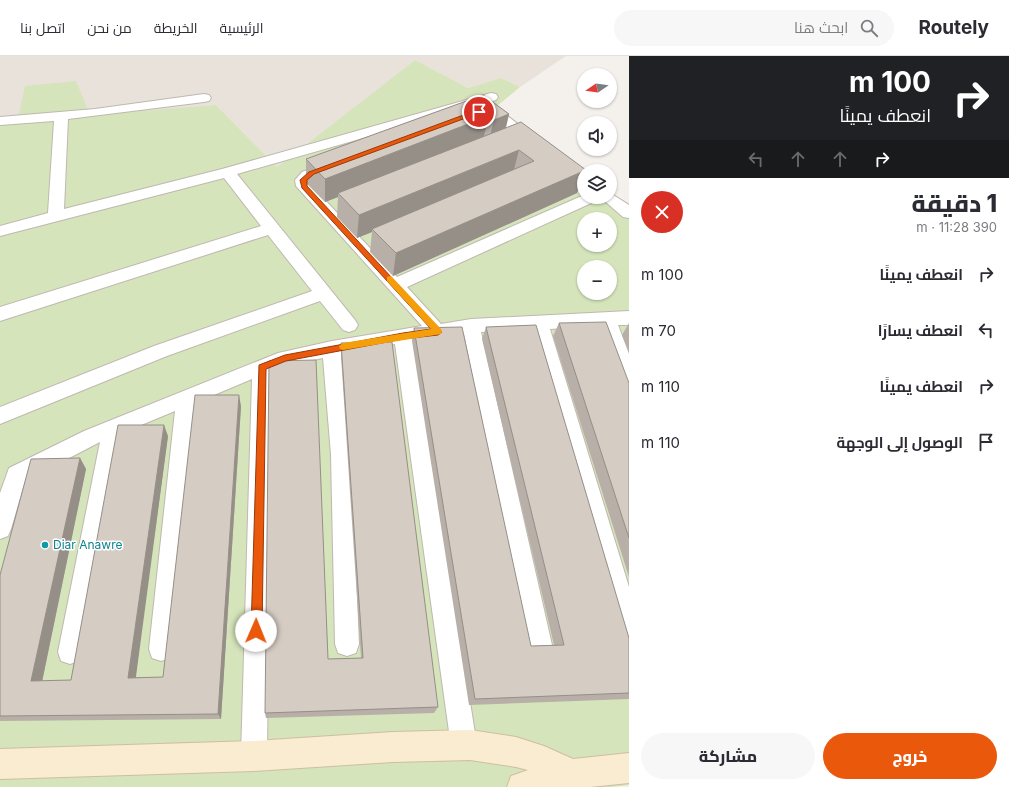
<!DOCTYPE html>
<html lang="ar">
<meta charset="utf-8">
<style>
body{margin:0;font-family:Inter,Cairo,sans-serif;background:#f7f7f7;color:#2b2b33;direction:rtl;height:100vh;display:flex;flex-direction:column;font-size:15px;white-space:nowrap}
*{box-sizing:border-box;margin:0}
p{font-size:13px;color:#7c7c81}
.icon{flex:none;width:22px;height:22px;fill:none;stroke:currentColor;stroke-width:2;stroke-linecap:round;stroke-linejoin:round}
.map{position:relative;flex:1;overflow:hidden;direction:ltr}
.sheet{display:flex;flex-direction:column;background:#fff;width:380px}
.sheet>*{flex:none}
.top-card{background:#202124;color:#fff;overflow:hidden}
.needle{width:26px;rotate:257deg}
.controls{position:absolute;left:577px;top:12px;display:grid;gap:8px}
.controls a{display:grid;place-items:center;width:40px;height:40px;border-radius:50%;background:#fff;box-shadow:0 1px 3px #0004;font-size:20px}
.pin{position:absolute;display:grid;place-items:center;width:34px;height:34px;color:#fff;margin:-17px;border:2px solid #fff;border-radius:50%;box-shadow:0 1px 4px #0007}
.me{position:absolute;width:44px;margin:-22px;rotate:1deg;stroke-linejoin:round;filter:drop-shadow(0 0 3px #0008)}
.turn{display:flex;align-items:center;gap:14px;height:84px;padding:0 12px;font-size:18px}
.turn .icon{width:52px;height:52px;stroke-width:2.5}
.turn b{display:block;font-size:28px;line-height:34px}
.lanes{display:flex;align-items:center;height:38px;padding:0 12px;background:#0003;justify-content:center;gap:20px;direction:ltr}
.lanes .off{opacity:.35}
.round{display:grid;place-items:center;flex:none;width:42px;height:42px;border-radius:21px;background:#f7f7f7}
.summary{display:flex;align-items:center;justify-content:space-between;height:68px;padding:0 12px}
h1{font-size:24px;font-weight:800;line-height:30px}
.action{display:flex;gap:8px;margin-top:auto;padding:8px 12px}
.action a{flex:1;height:46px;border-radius:24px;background:#ea580c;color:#fff;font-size:16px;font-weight:800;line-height:46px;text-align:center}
.action a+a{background:#f7f7f7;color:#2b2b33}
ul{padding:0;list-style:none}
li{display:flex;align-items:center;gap:12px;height:56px;padding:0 12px}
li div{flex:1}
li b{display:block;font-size:15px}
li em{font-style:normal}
header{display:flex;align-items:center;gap:24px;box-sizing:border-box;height:56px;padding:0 20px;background:#fff;border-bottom:1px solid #e1e1e2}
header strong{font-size:19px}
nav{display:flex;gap:22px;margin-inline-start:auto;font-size:14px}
.search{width:280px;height:36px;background:#f7f7f7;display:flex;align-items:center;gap:10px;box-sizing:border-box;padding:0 14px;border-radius:22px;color:#7c7c81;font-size:15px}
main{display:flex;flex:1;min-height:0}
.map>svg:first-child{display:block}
.residential{fill:#e8e2db}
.green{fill:#d5e4ba;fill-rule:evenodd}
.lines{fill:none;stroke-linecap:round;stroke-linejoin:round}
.street-casing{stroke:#bfb8b0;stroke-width:2}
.secondary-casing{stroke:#cfbea1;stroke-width:2}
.street{fill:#fff;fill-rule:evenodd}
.secondary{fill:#f9ecd1;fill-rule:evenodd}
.wall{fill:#b7afa8}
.shaded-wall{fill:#958f88}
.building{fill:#d5ccc3;stroke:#958f88}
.route{fill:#ea580c;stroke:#983908}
.slow{fill:#f59e0b}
.culture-dot{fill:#0f9aa8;stroke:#fff;stroke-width:1.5}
.labels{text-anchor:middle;stroke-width:3;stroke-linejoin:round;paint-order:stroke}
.culture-label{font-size:12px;fill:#0d838f;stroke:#fff;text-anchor:start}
</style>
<header>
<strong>Routely</strong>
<div class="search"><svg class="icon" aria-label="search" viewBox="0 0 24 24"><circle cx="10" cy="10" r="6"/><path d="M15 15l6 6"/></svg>ابحث هنا</div>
<nav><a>الرئيسية</a><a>الخريطة</a><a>من نحن</a><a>اتصل بنا</a></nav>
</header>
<main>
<section class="sheet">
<div class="top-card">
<div class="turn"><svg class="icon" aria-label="right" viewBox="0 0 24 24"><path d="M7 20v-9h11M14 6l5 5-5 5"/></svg><div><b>100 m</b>انعطف يمينًا</div></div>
<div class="lanes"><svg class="icon off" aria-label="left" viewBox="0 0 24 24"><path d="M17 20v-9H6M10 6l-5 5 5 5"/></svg><svg class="icon off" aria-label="ahead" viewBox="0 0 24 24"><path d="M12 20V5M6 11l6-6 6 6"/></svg><svg class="icon off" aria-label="ahead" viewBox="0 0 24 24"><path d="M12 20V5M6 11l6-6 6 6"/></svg><svg class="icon" aria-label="right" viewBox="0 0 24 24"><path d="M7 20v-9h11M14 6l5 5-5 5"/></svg></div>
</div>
<div class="summary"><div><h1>1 دقيقة</h1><p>390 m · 11:28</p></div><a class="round" style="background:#d93025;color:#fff"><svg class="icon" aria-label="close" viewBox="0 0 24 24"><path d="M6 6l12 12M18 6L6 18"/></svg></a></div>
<ul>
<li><svg class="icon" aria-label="right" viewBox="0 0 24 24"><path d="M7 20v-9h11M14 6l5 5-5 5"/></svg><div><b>انعطف يمينًا</b></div><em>100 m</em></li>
<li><svg class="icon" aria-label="left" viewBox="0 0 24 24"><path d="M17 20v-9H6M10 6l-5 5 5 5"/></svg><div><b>انعطف يسارًا</b></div><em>70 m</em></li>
<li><svg class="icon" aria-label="right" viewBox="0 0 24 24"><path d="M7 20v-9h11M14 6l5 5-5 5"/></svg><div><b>انعطف يمينًا</b></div><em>110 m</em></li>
<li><svg class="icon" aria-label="arrive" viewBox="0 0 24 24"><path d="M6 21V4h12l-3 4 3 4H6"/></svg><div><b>الوصول إلى الوجهة</b></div><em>110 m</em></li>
</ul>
<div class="action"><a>خروج</a><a>مشاركة</a></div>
</section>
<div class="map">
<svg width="629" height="731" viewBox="0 0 629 731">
<rect width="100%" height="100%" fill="#f4f1ec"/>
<path class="residential" d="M0 0H566L520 31 501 22 468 32 415 4 277 111 216 49 17 68H0Z"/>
<path class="green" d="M415 4 468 32 501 22 520 31 491 55 584 126V141H604L629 160V729L612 731H0V68H17L25 30 76 25 90 59 216 49 277 111ZM584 163H610V189H584ZM584 211H610V237H584Z"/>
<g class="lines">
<g class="street-casing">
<g id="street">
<path d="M491 37 496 38 498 41 496 44 237 118 355 264 358 269 355 274 349 276 343 274 320 245 167 300 0 368V351L154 290 312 235 268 179 0 265V251L261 170 224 122 0 180V170L48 157 54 65 0 69V61L95 53 204 38 209 39 211 42 209 45 204 46 68 63 64 153 222 113Z"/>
<path d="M483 51 501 55 540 85 538 88 533 89 528 88 491 61 478 58 476 55 478 52Z"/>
<path d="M330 105 335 107 337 110 335 113 312 122 311 124V129L397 221 584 139V141H610V137L629 149V162L623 161 600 141 598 144 407 231 441 268 471 263 629 255V269H618L629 298V331L622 328 619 323 600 270 550 273 629 531V582L620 579 617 570 532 274 481 276 552 589 549 598 540 601 531 598 528 589 464 278 413 285 477 690 473 699 464 703 455 699 451 690 395 288 342 298 351 399 359 588 356 597 347 600 338 597 335 588 331 399 323 302 288 309 271 315 267 700 263 709 254 713 245 709 241 700 252 323 195 347 173 593 170 602 161 605 152 602 149 593 175 355 122 377 82 596 79 605 70 608 61 605 58 596 100 386 25 425 11 473 8 480 0 483V437L9 412 84 375 278 297 332 285 422 270 296 130 295 124 302 116Z"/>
</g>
</g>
<g class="secondary-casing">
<path id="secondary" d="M470 674 516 681 544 690 573 703 629 697V727L590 731H507L511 720 528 714 516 711 470 704 393 706 254 715 0 723V693L254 685 393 676Z"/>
</g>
<use href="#street" class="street"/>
<use href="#secondary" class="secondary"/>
</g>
<g class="wall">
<path d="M483 39 509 58 506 72 577 137 393 220 370 196 372 176 357 182 337 161 338 141 325 146 306 127V103Z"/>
<path d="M559 267 629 327V521L553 280Z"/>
<path d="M629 267V296L622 279Z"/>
<path d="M486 271 629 582V643L469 649 412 285 414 272 531 590 554 589 482 283Z"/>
<path d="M341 287 438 651 434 657 266 662 265 657 328 603 361 602 341 300Z"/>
<path d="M241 350 221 663 0 665V519L80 402 86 413 42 625 71 624 168 380 135 621H163Z"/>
</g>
<g class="shaded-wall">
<path d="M509 58 503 82 488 88 494 64Z"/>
<path d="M489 60 483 84 338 137V141L325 146V123Z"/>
<path d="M519 94 513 117 372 173V176L357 182 359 159Z"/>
<path d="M586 114V115H584V119L577 137 393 220 396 197Z"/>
<path d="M239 339 241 350 221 663 218 658Z"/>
<path d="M164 369 168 380 135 628 128 622Z"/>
<path d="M80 402 86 413 41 631 31 625Z"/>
</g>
<g class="building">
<path d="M483 39 509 58 494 64 489 60 325 123 306 103Z"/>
<path d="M521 66 586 114 396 197 372 173 534 105 519 94 359 159 338 137Z"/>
<path d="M606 266 629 327V482L559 267Z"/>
<path d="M536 269 629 582V637L475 643 414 272 462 271 531 590 564 589 486 271Z"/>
<path d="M392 286 438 651 265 657 269 305 316 304 328 603 363 602 341 287Z"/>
<path d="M195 339H239L218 658 0 660V519L31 403 80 402 31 625 71 624 118 369H164L128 622 163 621Z"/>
</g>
<path class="route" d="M477 54 482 56 314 118 307 124V130L442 276 438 279 403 283 286 305 266 313 262 575 260 579 256 581 252 579 251 575 259 309 285 299 403 277 431 273 302 132 300 124 309 116Z"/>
<path class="slow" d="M390 220 392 221 441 273 442 276 441 278 343 294 340 293 339 290 343 287 431 273 387 225V221Z"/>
<circle class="culture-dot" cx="45" cy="489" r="4"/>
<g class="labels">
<g class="culture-label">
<text x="53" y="493">Diar Anawre</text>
</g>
</g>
</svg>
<div class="controls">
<a><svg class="needle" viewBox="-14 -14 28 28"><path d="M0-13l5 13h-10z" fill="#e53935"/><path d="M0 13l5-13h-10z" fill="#7c7c81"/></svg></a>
<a><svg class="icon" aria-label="sound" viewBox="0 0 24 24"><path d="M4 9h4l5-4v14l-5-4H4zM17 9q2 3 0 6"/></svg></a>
<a><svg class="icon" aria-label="layers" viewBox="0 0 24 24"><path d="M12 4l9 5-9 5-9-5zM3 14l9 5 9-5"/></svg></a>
<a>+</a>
<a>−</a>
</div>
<div class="pin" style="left:479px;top:56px;background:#d93025"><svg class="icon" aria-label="arrive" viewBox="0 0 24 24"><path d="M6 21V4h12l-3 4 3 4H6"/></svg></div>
<svg class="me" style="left:256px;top:575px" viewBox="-20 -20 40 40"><circle r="19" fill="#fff"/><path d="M0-13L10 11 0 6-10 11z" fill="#ea580c"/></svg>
</div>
</main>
